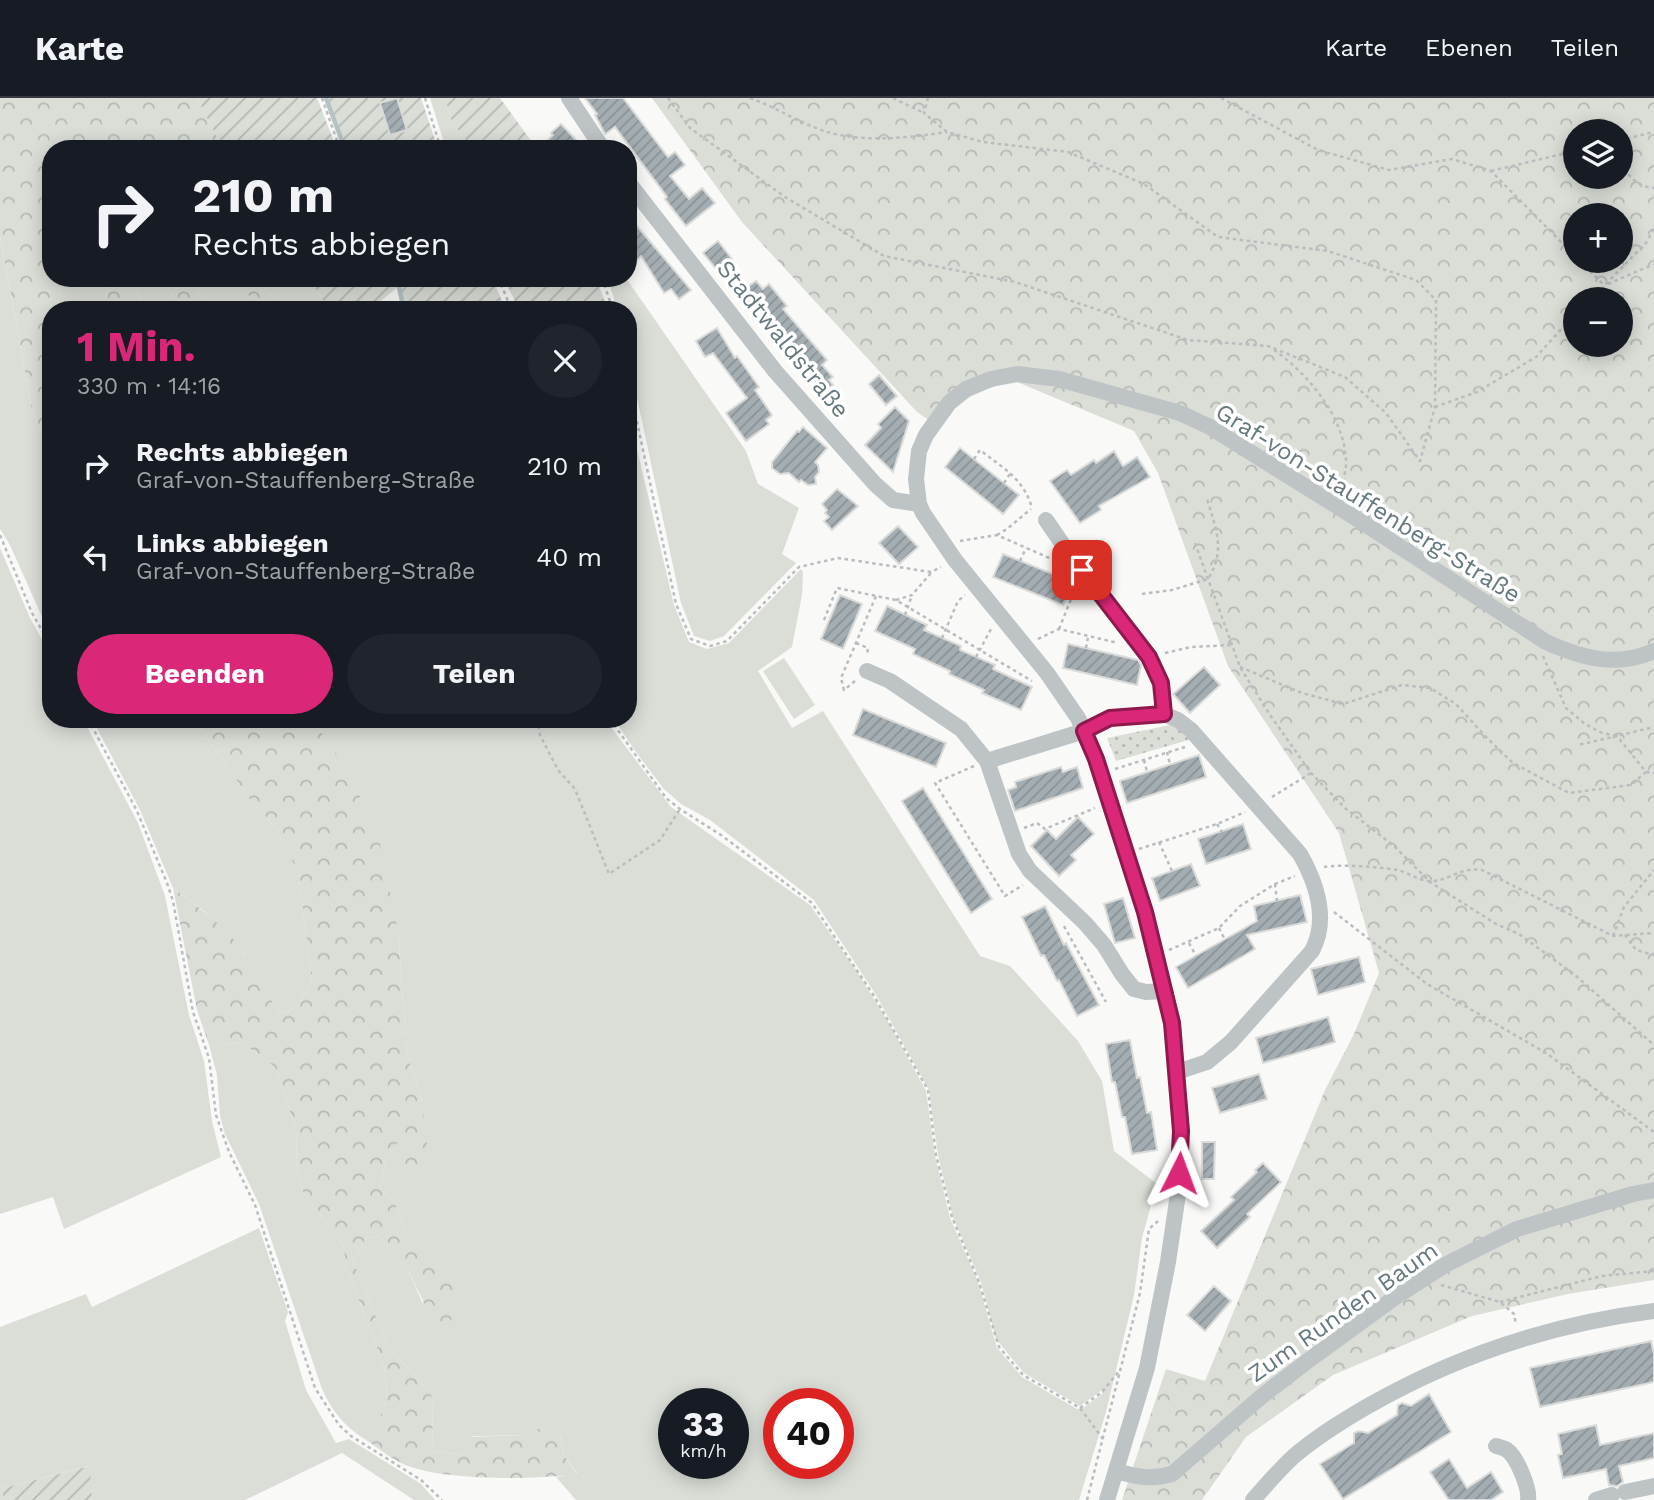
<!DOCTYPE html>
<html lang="de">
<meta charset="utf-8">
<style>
body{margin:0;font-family:"Work Sans",sans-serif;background:#20242c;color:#f1f3f6;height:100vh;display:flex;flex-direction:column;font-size:26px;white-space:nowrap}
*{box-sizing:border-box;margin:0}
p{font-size:23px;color:#9ea1a6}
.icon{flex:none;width:38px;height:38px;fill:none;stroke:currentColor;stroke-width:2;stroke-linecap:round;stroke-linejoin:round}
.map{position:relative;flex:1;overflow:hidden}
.details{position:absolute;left:42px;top:203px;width:595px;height:427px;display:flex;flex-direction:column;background:#171b24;border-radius:28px;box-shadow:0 4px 18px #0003}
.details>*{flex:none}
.hud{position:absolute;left:42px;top:42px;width:595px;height:147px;border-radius:28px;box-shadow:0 4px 18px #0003;background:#171b24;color:#f1f3f6;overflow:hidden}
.tools{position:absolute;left:1563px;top:21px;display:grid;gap:14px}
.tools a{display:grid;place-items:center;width:70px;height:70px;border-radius:50%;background:#171b24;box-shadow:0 4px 18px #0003;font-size:35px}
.speed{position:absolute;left:658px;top:1290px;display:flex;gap:14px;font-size:35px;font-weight:700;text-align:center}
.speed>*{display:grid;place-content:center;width:91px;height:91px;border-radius:50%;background:#171b24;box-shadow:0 4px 18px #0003;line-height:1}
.speed small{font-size:18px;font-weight:400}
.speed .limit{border:10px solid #d22;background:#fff;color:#111}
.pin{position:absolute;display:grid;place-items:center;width:60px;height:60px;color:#fff;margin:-30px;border-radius:14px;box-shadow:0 4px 10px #0006}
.me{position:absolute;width:77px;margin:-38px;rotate:3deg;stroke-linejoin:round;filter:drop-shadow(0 0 5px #0008)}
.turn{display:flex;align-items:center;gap:24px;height:147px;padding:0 35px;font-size:32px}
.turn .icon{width:91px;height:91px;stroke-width:2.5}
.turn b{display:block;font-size:49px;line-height:60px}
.round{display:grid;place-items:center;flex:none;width:74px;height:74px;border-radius:37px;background:#20242c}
.headline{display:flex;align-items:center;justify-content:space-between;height:119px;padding:0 35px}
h1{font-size:42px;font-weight:700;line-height:52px;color:#db2777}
.primary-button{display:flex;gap:14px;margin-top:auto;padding:14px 35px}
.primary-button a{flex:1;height:80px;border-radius:42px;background:#db2777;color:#fff;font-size:28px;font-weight:700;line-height:80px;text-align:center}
.primary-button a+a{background:#20242c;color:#f1f3f6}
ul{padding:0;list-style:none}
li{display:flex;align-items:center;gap:21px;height:91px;padding:0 35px}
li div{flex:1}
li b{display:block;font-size:26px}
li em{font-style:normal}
header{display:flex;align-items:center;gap:42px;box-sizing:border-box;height:98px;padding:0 35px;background:#171b24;border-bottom:2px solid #363941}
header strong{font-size:33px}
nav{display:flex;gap:38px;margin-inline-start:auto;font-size:24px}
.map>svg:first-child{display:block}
.grass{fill:#daded7;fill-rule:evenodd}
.forest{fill:url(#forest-crowns);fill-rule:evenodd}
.park{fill:url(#park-dots)}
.garden{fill:url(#garden-furrows)}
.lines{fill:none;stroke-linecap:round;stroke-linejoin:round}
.stream{stroke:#b5c3c4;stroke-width:4.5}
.building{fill:url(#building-hatch);stroke:#dbdbd9;stroke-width:2}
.path{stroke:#b9bdbf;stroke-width:2.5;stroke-dasharray:3.5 3.5;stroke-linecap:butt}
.minor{stroke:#bec4c6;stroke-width:16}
.route-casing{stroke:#8e194d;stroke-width:18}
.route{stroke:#db2777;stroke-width:12}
.labels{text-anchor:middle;stroke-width:7;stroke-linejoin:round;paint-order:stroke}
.street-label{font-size:24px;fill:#66797f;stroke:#fff}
</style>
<header>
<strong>Karte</strong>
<nav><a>Karte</a><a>Ebenen</a><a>Teilen</a></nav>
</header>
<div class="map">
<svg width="1654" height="1402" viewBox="0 0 1654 1402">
<defs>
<pattern id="forest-crowns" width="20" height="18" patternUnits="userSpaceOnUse" patternTransform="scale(1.75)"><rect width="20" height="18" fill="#daded7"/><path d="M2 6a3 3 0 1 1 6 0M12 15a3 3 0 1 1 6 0" fill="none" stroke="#b5b9b4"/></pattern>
<pattern id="park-dots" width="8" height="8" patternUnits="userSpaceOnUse" patternTransform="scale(1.75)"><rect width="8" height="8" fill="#daded7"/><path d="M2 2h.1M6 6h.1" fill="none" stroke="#b5b9b4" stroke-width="1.8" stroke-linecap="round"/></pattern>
<pattern id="garden-furrows" width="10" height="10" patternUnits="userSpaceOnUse" patternTransform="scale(1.75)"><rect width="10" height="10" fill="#daded7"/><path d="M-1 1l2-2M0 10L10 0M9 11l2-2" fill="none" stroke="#b5b9b4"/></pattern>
<pattern id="building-hatch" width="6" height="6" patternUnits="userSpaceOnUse" patternTransform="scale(1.75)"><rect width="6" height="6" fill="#a4aeb2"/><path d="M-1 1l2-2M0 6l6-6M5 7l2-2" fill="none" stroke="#899296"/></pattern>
</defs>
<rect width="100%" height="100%" fill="#f9f9f7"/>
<g class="grass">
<path d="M430 0H445L452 24 472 51H446Z"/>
<path d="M0 138 32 312 47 347 51 343V539L10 447 0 431Z"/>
<path d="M66 180H109L106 201 107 212H58L60 188Z"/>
<path d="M134 180H160L183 212H144Z"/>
<path d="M194 180H234L261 212H207Z"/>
<path d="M260 180H308L330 212H281Z"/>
<path d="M607 180H626L746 353 758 386 799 410 782 456 796 465 724 538 710 543 694 538 681 505 628 258V212H618Z"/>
<path d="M628 313 674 507 689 544 707 551 729 545 801 471 803 474 802 497 792 549 758 573 792 630 823 613 980 858 1010 868 1078 943 1102 983 1114 1053 1157 1086 1142 1140 1134 1197 1106 1314 1079 1402H576L556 1379 577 1375 563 1356 560 1337 476 1338 469 1339V1351L461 1357 433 1353 432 1298 388 1248 353 1163 366 1140 379 1138 408 1172 423 1206 426 1153 408 1138 394 1103 380 1091 386 1060 399 1042 404 1049 422 1004 407 956 398 833 312 621H605L671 709 810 807 856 872 890 927 926 993 935 1058 950 1120 978 1184 997 1250 1022 1279 1077 1311 1083 1310 1102 1296V1292L1080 1308 1024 1275 996 1241 981 1184 953 1119 938 1057 929 992 876 897 814 802 710 722 681 706 663 690 633 650 614 621H628ZM674 1306H733V1365H674ZM779 1306H838V1365H779Z"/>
<path d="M0 450 30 520 51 557V621H83L138 725 165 798 189 917 204 963 212 1023 221 1059 64 1131 53 1099 0 1116Z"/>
<path d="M784 560 815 607 794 621 763 573Z"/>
<path d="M92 621H194L248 699 275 729 298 773 312 882 299 907 282 916 266 897 244 854 204 813 173 790 140 712Z"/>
<path d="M232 944 245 947 275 969 296 1032 297 1072 302 1092 343 1146 346 1169 384 1268 387 1293 385 1311 366 1342C345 1329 332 1313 322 1291L259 1106 225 1036 220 1018 217 977 209 947H224Z"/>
<path d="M259 1130 288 1214 285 1223 306 1292 336 1345 349 1341 421 1386 435 1402H414L342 1355 245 1402H92L89 1368 3 1390V1402H0V1229L86 1196 92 1209Z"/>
</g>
<g class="forest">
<path d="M0 0H197L223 51H51V180H66L60 188 58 212H51V343L47 347 32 312 0 138Z"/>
<path d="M652 0H1654V1182L1568 1196 1472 1218 1333 1277 1246 1339 1202 1402H1122L1166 1271 1205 1283 1325 992 1354 936 1379 875 1339 735 1228 568 1158 375 1134 333 1015 283 993 288 970 299 955 310 940 330 917 314 742 124ZM1575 33H1620V79H1575ZM1575 117H1620V163H1575ZM1575 201H1620V247H1575Z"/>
<path d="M109 180H134L144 212H107L106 201Z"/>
<path d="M160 180H194L207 212H183Z"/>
<path d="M234 180H260L281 212H261Z"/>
<path d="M194 621H312L345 668 378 736 398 833 407 956 422 1004 429 1064 406 1076 404 1049 399 1043 386 1060 380 1091 394 1103 408 1138 459 1179 458 1207 450 1224 433 1223 408 1172 379 1138 366 1140 353 1163 388 1248 432 1298 433 1353 461 1357 469 1351 468 1339 527 1337 546 1327 560 1337 563 1356 577 1376C536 1382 440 1383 403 1366 390 1360 378 1350 366 1342L385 1310 387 1293 384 1268 346 1169 343 1146 302 1092 297 1072 296 1032 275 969 245 947 232 944 224 947H209L197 912 173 790C196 807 230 832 245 856 258 876 265 898 282 916L299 907 312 882 298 774 275 729 248 699Z"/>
</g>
<path class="park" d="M1175 626 1192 641 1116 663 1107 640Z"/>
<g class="garden">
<path d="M197 0H317L337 51H223Z"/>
<path d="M326 0H421L438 51H345Z"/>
<path d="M445 0H500L537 51H472L452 24Z"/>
<path d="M308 180H492L506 212H404L400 187 370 212H330Z"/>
<path d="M504 180H596L608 212H519Z"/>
<path d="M90 1368 92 1402H3V1390Z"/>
</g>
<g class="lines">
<g class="stream">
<path d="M326 0 345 51"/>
<path d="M397 180 404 212"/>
</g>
</g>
<g class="building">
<path d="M397 0 407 32 390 37 380 5Z"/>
<path d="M585 0H623L668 59 675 54 685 67 670 78 689 101 702 90 715 105 686 128 665 101 667 99 615 29 605 36 595 17 597 16Z"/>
<path d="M561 26 578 44 571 51H554L547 43 553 37 551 35Z"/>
<path d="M636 127 691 192 679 201 671 191 664 195 641 158 634 165 628 158V134Z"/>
<path d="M718 143 732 161 717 172 703 155Z"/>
<path d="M756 183 763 191 769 186 787 208 783 211 827 262 822 267 833 279 829 282 833 287 823 296 799 271 801 269 738 195Z"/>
<path d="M717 230 735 260 737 258 759 289 755 292 772 317 766 322 769 326 746 343 726 315 747 300 713 255 705 259 696 243Z"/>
<path d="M879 277 897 298 886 307 869 286Z"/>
<path d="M895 309 909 323 893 374 865 347 881 330 878 326Z"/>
<path d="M803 329 827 350 815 364 818 367 819 374 815 379 816 386 808 387 801 382 799 384 789 375 780 376 772 370V364L797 333 799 334Z"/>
<path d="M960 350 1019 397 1003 416 945 369Z"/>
<path d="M1114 353 1123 368 1137 359 1150 379 1099 408 1101 412 1080 425 1050 383 1067 372 1071 377 1094 362 1096 365Z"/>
<path d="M837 391 858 408 832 432 824 423 829 419 825 415 827 412 822 406Z"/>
<path d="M898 428 918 449 899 466 879 445Z"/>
<path d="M1003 456 1073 484 1063 507 993 479Z"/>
<path d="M840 497 862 506 843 551 821 541Z"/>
<path d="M887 508 927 527 924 532 961 548 960 552 995 567 993 571 1032 589 1021 612 982 595 984 592 949 576 950 573 913 556 915 551 875 533Z"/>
<path d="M1068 546 1138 562 1141 567 1137 587 1063 570Z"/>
<path d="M1204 569 1220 587 1190 615 1173 596Z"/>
<path d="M863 611 946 645 936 669 853 637Z"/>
<path d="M1199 657 1206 679 1127 705 1120 683Z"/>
<path d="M1061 669 1063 674 1077 669 1083 690 1015 713 1008 692 1016 689 1015 684Z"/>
<path d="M923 690 992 801 971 815 902 703Z"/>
<path d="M1078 719 1094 736 1071 757 1076 762 1059 778 1031 748 1047 732 1056 741Z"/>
<path d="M1243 726 1251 751 1206 766 1198 741Z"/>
<path d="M1191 766 1200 788 1160 803 1152 780Z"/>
<path d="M1300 797 1307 824 1247 837 1255 851 1188 890 1176 869 1257 823 1254 808Z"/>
<path d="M1123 800 1135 840 1115 845 1104 806Z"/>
<path d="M1045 808 1064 847 1066 845 1099 907 1077 918 1059 882 1057 883 1044 857 1041 858 1022 819Z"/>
<path d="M1359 859 1365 884 1318 897 1311 871Z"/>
<path d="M1328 919 1335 944 1263 965 1256 940Z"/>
<path d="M1130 942 1137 980 1140 979 1147 1015 1151 1014 1157 1052 1132 1056 1125 1019H1122L1115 984H1112L1106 946Z"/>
<path d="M1259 976 1267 1001 1220 1015 1212 990Z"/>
<path d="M1202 1044H1215L1214 1081H1202Z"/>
<path d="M1263 1065 1281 1084 1247 1116 1250 1119 1217 1150 1201 1133 1234 1102 1231 1099 1257 1074 1255 1072Z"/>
<path d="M1214 1188 1231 1203 1205 1233 1187 1217Z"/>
<path d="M1651 1243 1654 1256V1284L1540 1309 1530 1270Z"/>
<path d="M1429 1296 1451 1334 1343 1401 1320 1366 1354 1345V1335L1359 1333 1368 1335 1397 1317 1398 1307 1402 1305 1411 1308Z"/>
<path d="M1596 1327 1600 1347 1654 1335V1360L1619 1368 1623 1384 1617 1388 1609 1387 1606 1371 1563 1380 1558 1357 1562 1356 1558 1336Z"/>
<path d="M1449 1361 1467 1390 1491 1374 1503 1394 1491 1402H1449L1430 1374Z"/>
</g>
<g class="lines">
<g class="path">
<path d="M322 0 340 51"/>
<path d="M425 0 441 51"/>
<path d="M668 0 690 30 785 99 884 158 1015 184 1188 242 1268 248 1345 279 1386 315 1420 363 1435 309 1436 202 1416 182 1328 153 1218 139 1144 86 1068 54 983 44 947 34 924 15 928 0"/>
<path d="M750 0C775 9 798 24 824 33 862 45 908 40 947 34"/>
<path d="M893 0 924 15"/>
<path d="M1221 0 1318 52 1389 72 1452 61 1491 73 1575 158"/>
<path d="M1620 52 1625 41 1654 34"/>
<path d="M1620 65C1629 78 1637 89 1654 90"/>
<path d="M1491 73 1575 53"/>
<path d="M1580 163 1605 188"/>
<path d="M498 180 512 212"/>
<path d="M602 180 613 212"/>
<path d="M1608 186 1654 166"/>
<path d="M1591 201 1646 145 1654 131"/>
<path d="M1274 252C1307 275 1344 318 1346 362 1347 373 1341 382 1345 394"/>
<path d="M628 282 676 506 691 541 710 548 727 543 799 469 838 460 931 474 941 469"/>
<path d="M1435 309 1477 294 1536 259 1575 216"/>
<path d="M974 361 980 352C1003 370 1024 381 1032 410"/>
<path d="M1004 385 1010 376"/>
<path d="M0 437 32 515 51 548"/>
<path d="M997 437 1007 431 1031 411"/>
<path d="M960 443 997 437 1056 463"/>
<path d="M1195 445 1240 569 1270 617 1311 675 1345 710 1394 748 1430 784 1496 826 1519 836 1575 877 1654 947"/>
<path d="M1020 463 1026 450"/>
<path d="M1054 476 1059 467"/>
<path d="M1142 496 1172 492 1208 481C1226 452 1216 431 1207 401"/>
<path d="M896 502 912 497 931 475"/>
<path d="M905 517 912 497"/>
<path d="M824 522 837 490 896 502 1032 583"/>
<path d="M1059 531 1076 489"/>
<path d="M942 540 958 503 965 497"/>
<path d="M1038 541 1059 531 1118 545"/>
<path d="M856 545 868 550 867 557"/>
<path d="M1086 550 1088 539"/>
<path d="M1165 555 1191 549 1231 547"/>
<path d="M1543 558 1566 610 1585 626 1602 635 1617 638 1654 629"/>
<path d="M976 559 991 531"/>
<path d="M1240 569 1302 595 1343 606 1402 587 1430 590 1456 606 1486 639 1513 665 1569 695 1631 687 1646 674 1617 638 1578 647"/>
<path d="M855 583 844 592 841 580 876 498"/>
<path d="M88 621 137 713 167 785 173 803 193 914 209 960 216 1017 229 1054 255 1107 315 1290 339 1327 351 1338 421 1382 442 1402"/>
<path d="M537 621 540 637 558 672 575 691 609 776 660 742 680 711"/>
<path d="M610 621 666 700 680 711 721 737 812 805 874 898 928 992 936 1057 952 1119 979 1184 999 1249 1023 1277 1080 1310 1103 1341"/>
<path d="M1167 654 1170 666"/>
<path d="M1144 662 1147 674"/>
<path d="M974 668 935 685 1005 798 1023 787"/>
<path d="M1115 671 1185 649"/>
<path d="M1646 674 1654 675"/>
<path d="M1272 699 1311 675"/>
<path d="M1217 726 1222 734"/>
<path d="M1024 730 1037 725 1045 731 1095 710"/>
<path d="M1159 744 1172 773"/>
<path d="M1139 751 1217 726 1245 714"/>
<path d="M1324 769C1339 766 1381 769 1397 772 1407 774 1418 782 1428 783 1447 785 1460 768 1482 772L1613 838 1654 835"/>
<path d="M1275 786 1277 803"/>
<path d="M1334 814 1427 886 1546 955 1654 1034"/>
<path d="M1064 828 1106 904"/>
<path d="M1219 830 1225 842"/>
<path d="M1625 837 1636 852 1654 857"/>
<path d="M1613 838 1624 809 1654 772"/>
<path d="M1189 845 1196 858"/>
<path d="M1169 852 1219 830 1240 808 1275 786 1295 778"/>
<path d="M1441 1187 1500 1204 1514 1216 1516 1227"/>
<path d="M1500 1204 1602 1178 1654 1173"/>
<path d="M1080 1310 1102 1294 1120 1272"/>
<path d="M1087 1402 1140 1195 1149 1131 1158 1123"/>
</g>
<g class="minor">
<path d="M569 0 603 51"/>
<path d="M628 84 775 273 875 386 893 402 919 406"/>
<path d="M1046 422 1072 460 1149 559 1161 585 1164 616"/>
<path d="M867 573 890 583 961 631 987 663 1019 756 1030 773 1085 825 1104 847 1122 876 1134 891 1146 894 1165 893"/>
<path d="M987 663 1084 633 1110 620 1164 616 1178 622 1191 632 1300 756C1317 786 1329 821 1312 853L1231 944 1207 964 1177 974"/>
<path d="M1496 1348C1500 1349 1504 1350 1507 1352 1517 1359 1530 1391 1528 1402"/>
<path d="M1116 1373C1137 1379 1151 1382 1172 1376L1262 1298 1309 1262 1397 1198 1445 1167 1517 1131 1633 1096 1654 1092"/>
<path d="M1625 1394 1654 1388"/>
<path d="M1107 1402 1147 1270 1168 1164 1178 1096 1181 1033 1173 925 1145 814 1126 755 1096 661 1078 620 1047 575 955 462 923 415 919 406 916 381 919 353 926 337 949 305 966 291 991 281 1017 276 1059 281 1180 315 1210 329 1351 417 1546 544C1582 560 1616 570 1654 553"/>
<path d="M1253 1402C1266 1387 1279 1372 1293 1359 1316 1339 1342 1323 1368 1308 1457 1257 1552 1226 1654 1213"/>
<path d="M1596 1402 1612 1397"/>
</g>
</g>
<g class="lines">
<g class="route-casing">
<path id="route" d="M1082 472 1149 559 1161 585 1164 616 1110 620 1084 633 1096 661 1145 814 1172 925 1181 1033 1179 1075"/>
</g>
<use href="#route" class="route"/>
</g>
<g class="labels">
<g class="street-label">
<text transform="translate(783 241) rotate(51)" y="8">Stadtwaldstraße</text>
<text transform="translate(1368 405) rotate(32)" y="8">Graf-von-Stauffenberg-Straße</text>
<text transform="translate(1343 1214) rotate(-35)" y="8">Zum Runden Baum</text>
</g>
</g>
</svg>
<div class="tools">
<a><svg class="icon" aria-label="layers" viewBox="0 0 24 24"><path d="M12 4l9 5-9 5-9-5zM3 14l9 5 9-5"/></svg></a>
<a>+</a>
<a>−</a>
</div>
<div class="speed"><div>33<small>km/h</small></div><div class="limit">40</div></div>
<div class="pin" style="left:1082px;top:472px;background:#d93025"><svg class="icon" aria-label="arrive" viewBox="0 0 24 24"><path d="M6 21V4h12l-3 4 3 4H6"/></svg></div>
<svg class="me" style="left:1179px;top:1075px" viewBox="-20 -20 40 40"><path d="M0-17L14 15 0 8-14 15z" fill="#db2777" stroke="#fff" stroke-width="4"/></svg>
<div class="hud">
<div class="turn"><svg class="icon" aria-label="right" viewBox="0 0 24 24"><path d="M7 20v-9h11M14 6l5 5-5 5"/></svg><div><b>210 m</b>Rechts abbiegen</div></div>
</div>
<section class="details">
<div class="headline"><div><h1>1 Min.</h1><p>330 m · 14:16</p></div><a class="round"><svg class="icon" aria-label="close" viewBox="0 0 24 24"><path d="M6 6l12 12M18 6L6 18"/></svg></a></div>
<ul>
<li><svg class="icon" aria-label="right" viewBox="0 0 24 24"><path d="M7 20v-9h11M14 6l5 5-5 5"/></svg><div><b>Rechts abbiegen</b><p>Graf-von-Stauffenberg-Straße</p></div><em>210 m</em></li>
<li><svg class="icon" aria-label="left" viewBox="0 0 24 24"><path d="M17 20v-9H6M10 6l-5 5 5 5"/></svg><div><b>Links abbiegen</b><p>Graf-von-Stauffenberg-Straße</p></div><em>40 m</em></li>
</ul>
<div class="primary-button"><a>Beenden</a><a>Teilen</a></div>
</section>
</div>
